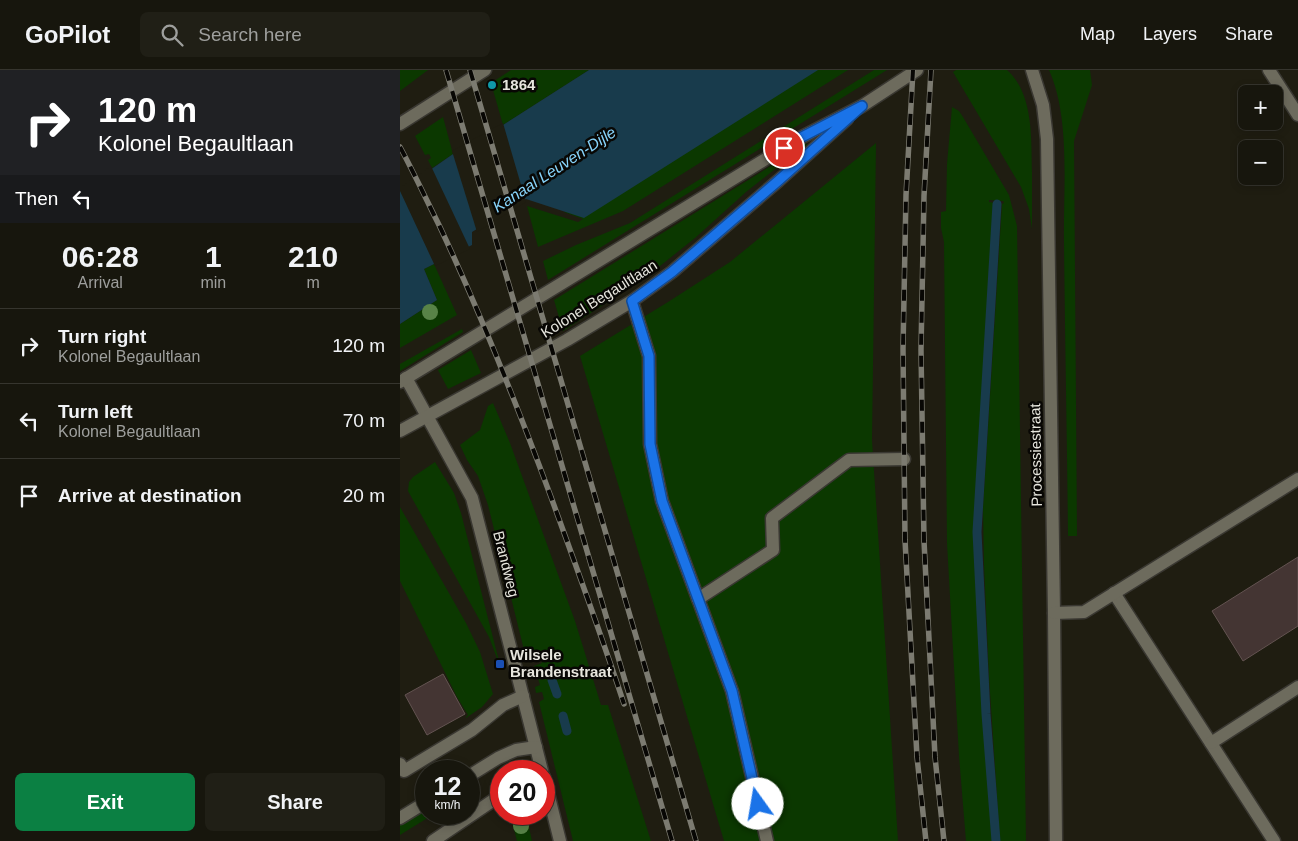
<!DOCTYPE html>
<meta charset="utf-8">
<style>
body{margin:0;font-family:Helvetica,sans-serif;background:#201f16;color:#f1f3f6;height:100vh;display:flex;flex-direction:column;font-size:19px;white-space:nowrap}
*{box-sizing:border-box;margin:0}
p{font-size:16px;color:#9e9f9d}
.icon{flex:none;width:28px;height:28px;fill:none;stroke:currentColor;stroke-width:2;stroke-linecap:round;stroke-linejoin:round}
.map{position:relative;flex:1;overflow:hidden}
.details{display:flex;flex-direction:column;background:#17160d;width:400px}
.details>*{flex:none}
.top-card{background:#202124;color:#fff;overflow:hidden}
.fabs{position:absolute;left:838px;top:15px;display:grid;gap:10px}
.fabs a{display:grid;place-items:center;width:45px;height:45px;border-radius:8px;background:#17160d;box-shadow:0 2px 8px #0003,0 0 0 1px #36352e;font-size:25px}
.speed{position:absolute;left:15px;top:690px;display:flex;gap:10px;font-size:25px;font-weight:700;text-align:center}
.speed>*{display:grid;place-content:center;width:65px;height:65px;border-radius:50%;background:#17160d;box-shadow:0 2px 8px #0003,0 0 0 1px #36352e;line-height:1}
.speed small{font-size:12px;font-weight:400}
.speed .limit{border:8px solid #d22;background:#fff;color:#111}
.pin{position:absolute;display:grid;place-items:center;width:42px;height:42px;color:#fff;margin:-21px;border:2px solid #fff;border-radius:50%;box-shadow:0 1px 5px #0007}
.me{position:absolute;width:55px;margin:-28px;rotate:347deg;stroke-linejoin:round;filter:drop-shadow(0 0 4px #0008)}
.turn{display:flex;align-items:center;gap:18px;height:105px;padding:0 15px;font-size:22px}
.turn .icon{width:65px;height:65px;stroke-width:2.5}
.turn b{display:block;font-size:35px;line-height:42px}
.then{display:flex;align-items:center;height:48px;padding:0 15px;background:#0003;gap:10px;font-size:19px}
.eta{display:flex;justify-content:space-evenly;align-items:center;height:85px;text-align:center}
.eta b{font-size:30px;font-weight:700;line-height:35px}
.action{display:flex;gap:10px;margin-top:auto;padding:10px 15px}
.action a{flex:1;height:58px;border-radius:8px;background:#0b8043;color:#fff;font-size:20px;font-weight:700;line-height:58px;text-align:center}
.action a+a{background:#201f16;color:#f1f3f6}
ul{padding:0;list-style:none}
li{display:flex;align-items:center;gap:15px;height:75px;padding:0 15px;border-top:1px solid #36352e}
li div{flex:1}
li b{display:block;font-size:19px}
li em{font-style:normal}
header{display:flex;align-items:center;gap:30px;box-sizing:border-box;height:70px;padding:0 25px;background:#17160d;border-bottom:1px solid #36352e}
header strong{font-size:24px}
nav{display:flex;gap:28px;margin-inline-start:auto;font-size:18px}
.search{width:350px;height:45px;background:#201f16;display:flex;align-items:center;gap:12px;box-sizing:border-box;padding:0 18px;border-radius:8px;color:#9e9f9d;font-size:19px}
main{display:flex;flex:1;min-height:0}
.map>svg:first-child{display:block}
.green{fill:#0b3800}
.water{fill:#183b4c}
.pier{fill:#1f1d11}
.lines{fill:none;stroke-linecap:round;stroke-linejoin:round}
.stream{stroke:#183b4c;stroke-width:9}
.building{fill:#443533;stroke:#635351}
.minor-casing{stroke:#3a3832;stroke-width:15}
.minor{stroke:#6d6b5d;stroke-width:12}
.rail-casing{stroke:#7c7b71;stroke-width:5.5}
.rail{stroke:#080704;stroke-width:4;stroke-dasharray:11;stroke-linecap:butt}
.tree{fill:#588347}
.route-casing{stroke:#114b97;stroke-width:12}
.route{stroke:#1a73e8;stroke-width:9}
.culture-dot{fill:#0f9aa8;stroke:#080704;stroke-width:2}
.transit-dot{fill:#1a4fb4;stroke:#080704;stroke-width:2}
.labels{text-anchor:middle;stroke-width:5;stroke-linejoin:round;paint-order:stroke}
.poi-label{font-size:15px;font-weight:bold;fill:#e7e6de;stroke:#080704;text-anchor:start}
.street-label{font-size:15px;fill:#e7e6de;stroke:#080704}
.water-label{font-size:16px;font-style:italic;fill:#87d3fa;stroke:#080704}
</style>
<header>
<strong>GoPilot</strong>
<div class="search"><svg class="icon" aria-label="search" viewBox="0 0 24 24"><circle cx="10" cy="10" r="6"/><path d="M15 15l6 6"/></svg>Search here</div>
<nav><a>Map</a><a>Layers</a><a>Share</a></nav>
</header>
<main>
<section class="details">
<div class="top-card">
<div class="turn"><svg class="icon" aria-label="right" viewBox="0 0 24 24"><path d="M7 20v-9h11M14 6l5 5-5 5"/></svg><div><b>120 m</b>Kolonel Begaultlaan</div></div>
<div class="then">Then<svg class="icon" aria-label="left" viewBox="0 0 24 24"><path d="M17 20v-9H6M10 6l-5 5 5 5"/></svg></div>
</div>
<div class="eta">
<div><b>06:28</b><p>Arrival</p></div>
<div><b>1</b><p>min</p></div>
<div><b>210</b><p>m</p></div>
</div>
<ul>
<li><svg class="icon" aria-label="right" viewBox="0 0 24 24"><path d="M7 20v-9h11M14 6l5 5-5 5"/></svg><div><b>Turn right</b><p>Kolonel Begaultlaan</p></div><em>120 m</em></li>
<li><svg class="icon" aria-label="left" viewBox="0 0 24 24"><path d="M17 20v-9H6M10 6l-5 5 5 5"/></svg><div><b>Turn left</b><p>Kolonel Begaultlaan</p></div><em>70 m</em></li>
<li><svg class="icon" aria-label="arrive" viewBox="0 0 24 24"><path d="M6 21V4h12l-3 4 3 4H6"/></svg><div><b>Arrive at destination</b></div><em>20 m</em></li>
</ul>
<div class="action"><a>Exit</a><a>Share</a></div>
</section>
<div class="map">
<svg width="898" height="771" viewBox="0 0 898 771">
<rect width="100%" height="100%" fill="#1f1d11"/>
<g class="green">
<path d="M0 0H28L0 21Z"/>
<path d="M111 0H189L103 55 91 13Z"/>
<path d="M415 0H448L223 141 138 177 127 136 178 152 183 149 164 142Z"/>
<path d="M474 0H487L148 210 143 191 176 175 230 153Z"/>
<path d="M556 0H607C634 24 631 69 632 102 632 121 632 140 632 159L629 139 621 117 553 2Z"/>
<path d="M649 0H690L692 15 674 71 677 466H668C667 368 665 271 664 173 663 120 671 49 649 0Z"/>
<path d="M552 37 559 41 563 47 609 125 617 156 626 771H600L589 607 584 495 583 438 602 134 604 133 603 131 589 130V132L595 133 578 426 577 488 587 686 595 771H566L559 686 547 473 544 172 541 158V142L546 141 547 94Z"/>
<path d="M43 47 53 84 32 98 28 90 31 88 29 84 25 85 15 66Z"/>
<path d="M406 73 407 75 379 96 346 122 295 168 245 208 163 261 154 230 358 104Z"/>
<path d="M476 73 472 370 498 771H324L180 286 268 232 330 192Z"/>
<path d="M34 194 57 245 0 278V254L37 230 24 199Z"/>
<path d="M62 259 63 262 0 301V294Z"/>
<path d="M71 280 81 303 48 319 38 300Z"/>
<path d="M93 333 110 373 175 551 201 635H208L251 771H173L139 632 144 629 142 622 136 623 135 617 140 615 134 596 142 593 138 582 125 584 88 435 78 406 67 390 60 375 80 360 88 336Z"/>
<path d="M35 392 54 423 61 443 99 591H98L89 567 8 421 9 412 13 407Z"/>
<path d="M0 437 66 553 80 582 93 624 82 637 66 648V647L68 645 57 627 0 511Z"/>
<path d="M26 738V744H34L0 765V754Z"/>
<path d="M110 744H126L132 771H117Z"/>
</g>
<path class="water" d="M189 0H418L184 148 126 129 72 162V175L24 199 37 230 0 254V121L53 84 103 55Z"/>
<g class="pier">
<path d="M103 53 126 132 77 162 52 81Z"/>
<path d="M31 96 70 179 35 196 0 121V118Z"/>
</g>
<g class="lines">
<g class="stream">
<path d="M152 610 157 624"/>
<path d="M163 646 167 661"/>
<path d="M596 771 586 644 577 462 597 134"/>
</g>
</g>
<g class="building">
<path d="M898 487V556L843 591 812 541Z"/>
<path d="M43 604 65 644 27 665 5 625Z"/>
</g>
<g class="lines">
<g class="minor-casing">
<g id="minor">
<path d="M632 0 643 35 647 69 654 543 656 771"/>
<path d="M869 0 898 45"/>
<path d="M0 54 85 0"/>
<path d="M232 231 249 286 250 374 262 431 332 621 367 771"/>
<path d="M6 308 72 428 142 701"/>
<path d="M0 312 400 68 462 36 517 0"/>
<path d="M0 361 167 270 232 231 272 202 378 111 447 49"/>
<path d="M714 523 874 771"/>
<path d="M298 529 373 480 372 448 449 390 504 389"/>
<path d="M654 543 684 542 898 409"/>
<path d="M811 673 898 617"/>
<path d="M0 694 4 701 72 660 103 635 123 626"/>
<path d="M69 706 98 688 116 680 136 677"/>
<path d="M144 707 160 771"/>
<path d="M0 748 26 732"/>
<path d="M33 771 101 725"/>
</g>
</g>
<use href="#minor" class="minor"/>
<g class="rail-casing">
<g id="rail">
<path d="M46 0 272 771"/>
<path d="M70 0 296 771"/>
<path d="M513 0 506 125 503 279 505 470 517 687 526 771"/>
<path d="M531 0 524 126 521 280 524 471 535 687 544 771"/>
<path d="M0 77C14 103 26 129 39 155 81 244 117 335 151 427 176 496 201 564 224 634"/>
</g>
</g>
<use href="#rail" class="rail"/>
</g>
<g class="tree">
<circle cx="30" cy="242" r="8"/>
<circle cx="121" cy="756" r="8"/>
</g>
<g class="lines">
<g class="route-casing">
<path id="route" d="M358 734 332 621 262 431 250 374 249 286 232 231 272 202 378 111 462 36 400 68 384 78"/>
</g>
<use href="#route" class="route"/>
</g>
<circle class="culture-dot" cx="92" cy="15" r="5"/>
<rect class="transit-dot" x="95" y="589" width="10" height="10" rx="2.5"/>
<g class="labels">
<g class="poi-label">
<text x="102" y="20">1864</text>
<text x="110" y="590">Wilsele<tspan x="110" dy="17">Brandenstraat</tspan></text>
</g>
<g class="street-label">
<text transform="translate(199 229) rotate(-32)" y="5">Kolonel Begaultlaan</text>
<text transform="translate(636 385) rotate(-91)" y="5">Processiestraat</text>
<text transform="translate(106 494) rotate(76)" y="5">Brandweg</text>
</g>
<g class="water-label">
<text transform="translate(154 99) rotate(-33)" y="6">Kanaal Leuven-Dijle</text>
</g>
</g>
</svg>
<div class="fabs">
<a>+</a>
<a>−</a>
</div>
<div class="speed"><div>12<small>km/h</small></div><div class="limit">20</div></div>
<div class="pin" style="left:384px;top:78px;background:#d93025"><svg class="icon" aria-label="arrive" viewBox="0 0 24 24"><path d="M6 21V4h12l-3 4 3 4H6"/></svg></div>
<svg class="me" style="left:358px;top:734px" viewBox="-20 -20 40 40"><circle r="19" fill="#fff"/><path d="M0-13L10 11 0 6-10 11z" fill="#1a73e8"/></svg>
</div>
</main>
